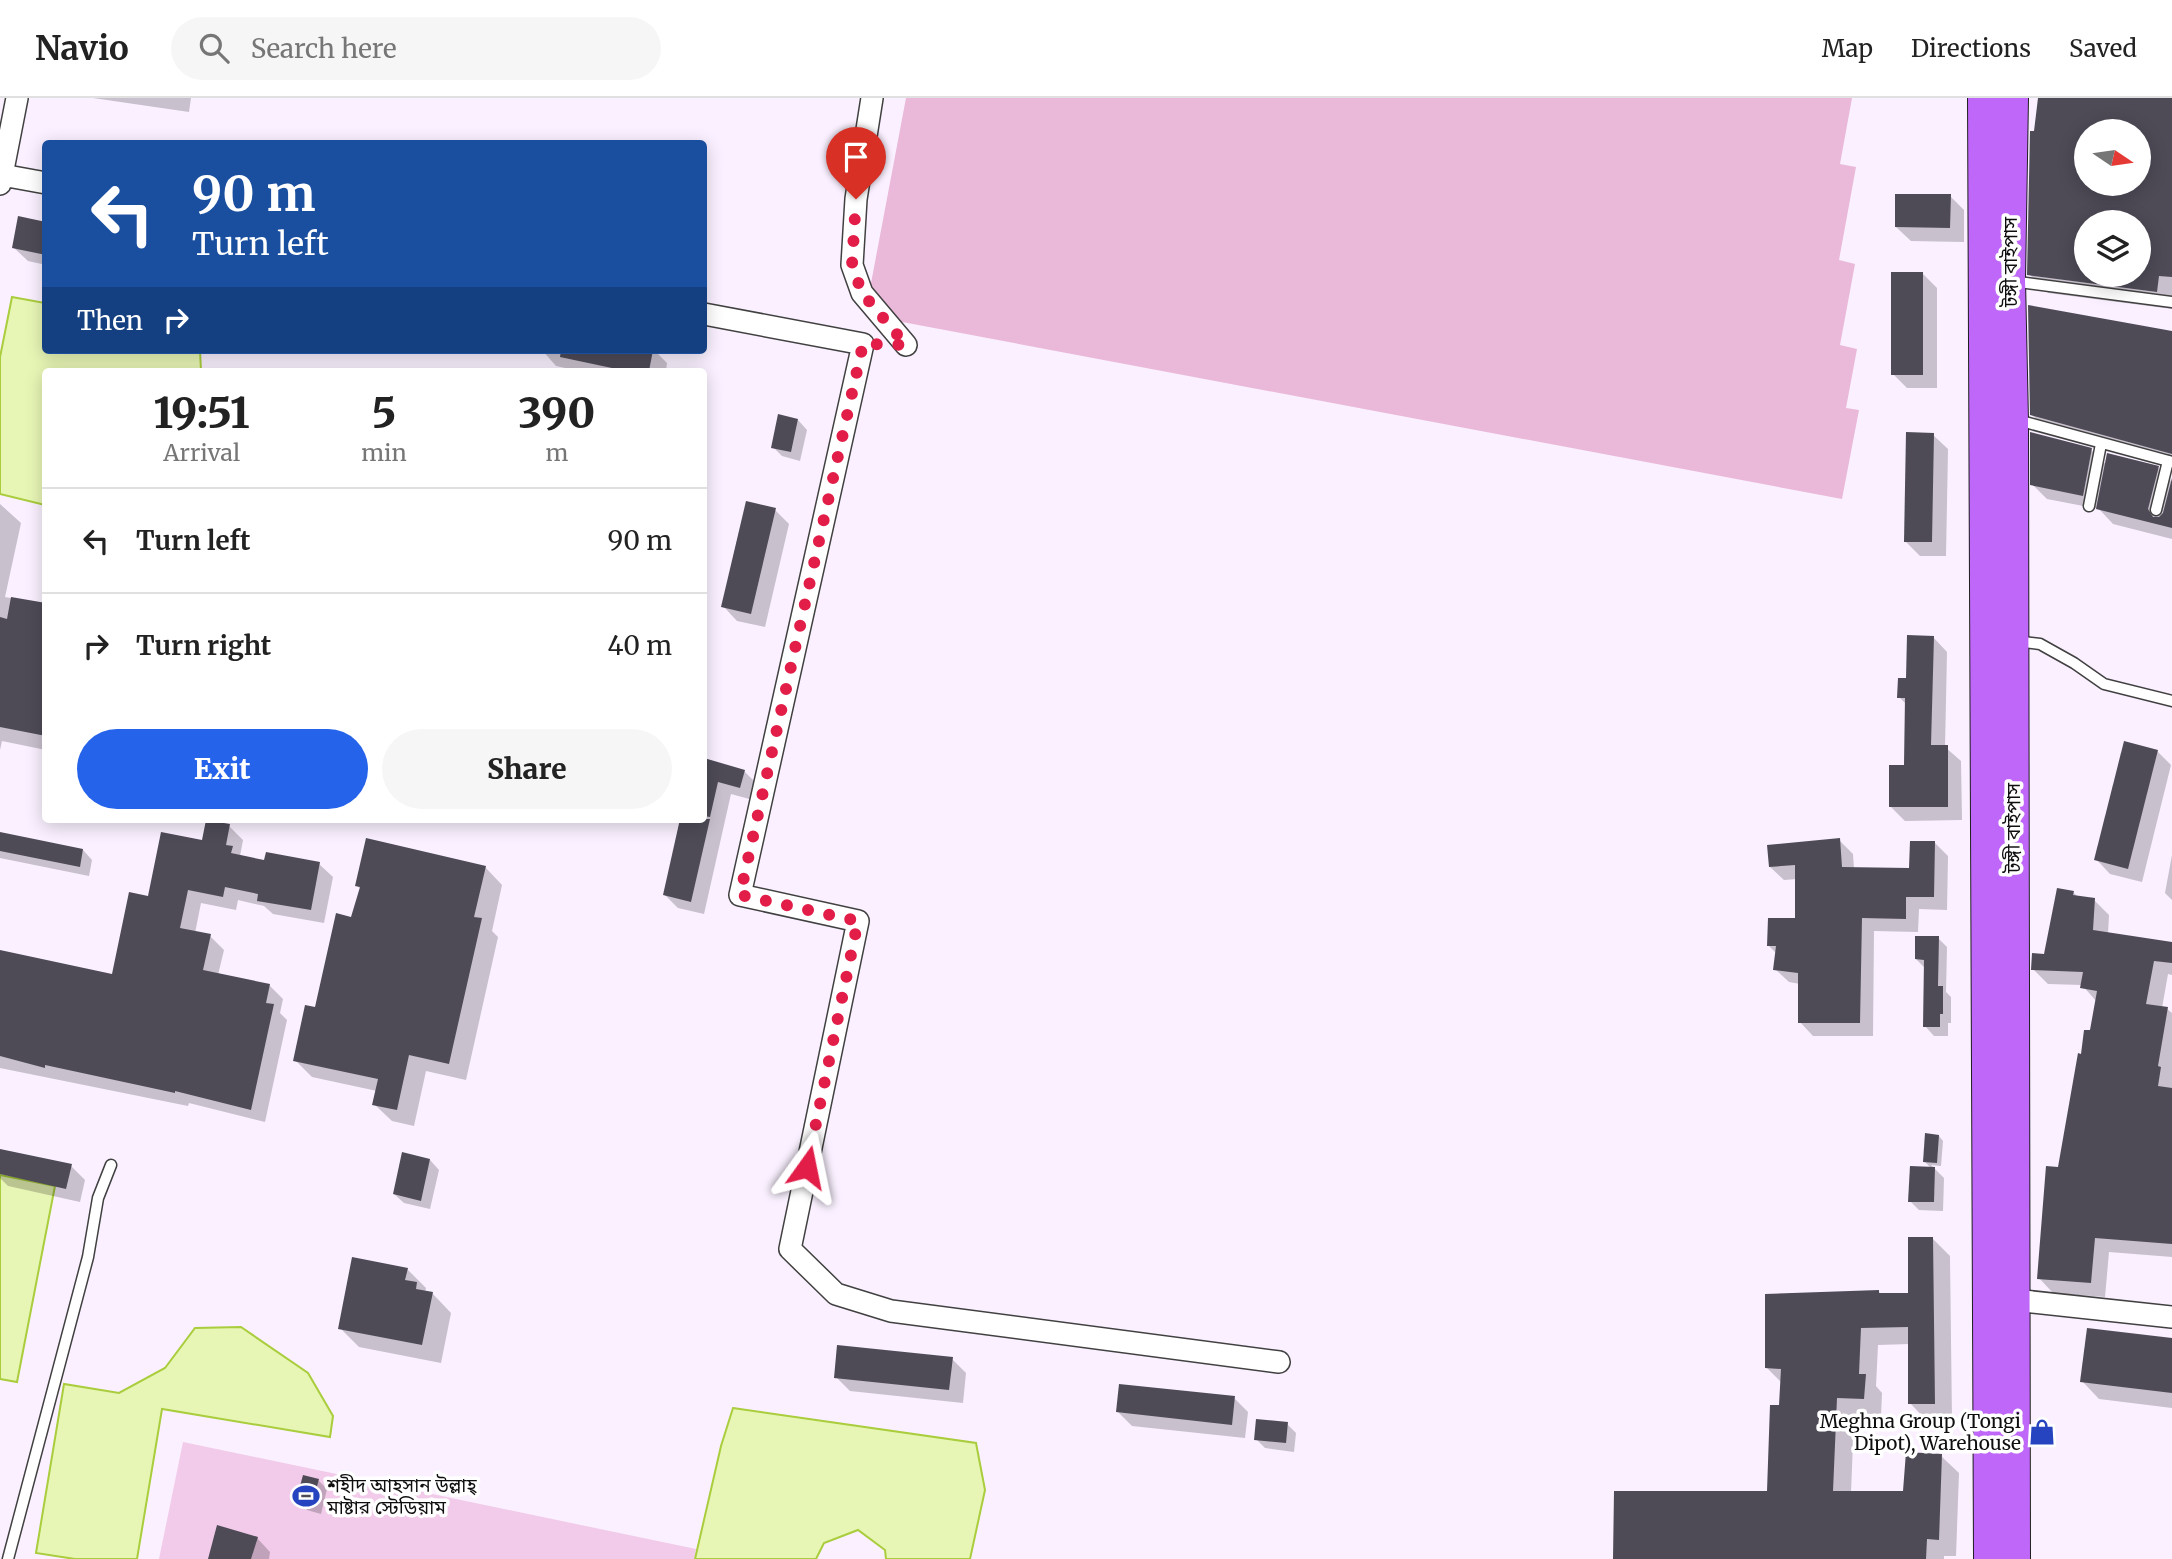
<!DOCTYPE html>
<meta charset="utf-8">
<style>
body{margin:0;font-family:Merriweather,"Noto Sans Bengali",serif;background:#f6f6f6;color:#222;height:100vh;display:flex;flex-direction:column;font-size:26px;white-space:nowrap}
*{box-sizing:border-box;margin:0}
p{font-size:23px;color:#767676}
.icon{flex:none;width:38px;height:38px;fill:none;stroke:currentColor;stroke-width:2;stroke-linecap:round;stroke-linejoin:round}
.map{position:relative;flex:1;overflow:hidden}
.details{position:absolute;left:42px;top:270px;width:665px;height:455px;display:flex;flex-direction:column;background:#fff;border-radius:7px;box-shadow:0 4px 18px #0003}
.details>*{flex:none}
.top-card{position:absolute;left:42px;top:42px;width:665px;height:214px;border-radius:7px;box-shadow:0 4px 18px #0003;background:#1a4fa0;color:#fff;overflow:hidden}
.needle{width:46px;rotate:103deg}
.tools{position:absolute;left:2074px;top:21px;display:grid;gap:14px}
.tools a{display:grid;place-items:center;width:77px;height:77px;border-radius:50%;background:#fff;box-shadow:0 4px 18px #0003;font-size:35px}
.pin{position:absolute;display:grid;place-items:center;width:60px;height:60px;color:#fff;margin:-72px -30px;border-radius:50% 50% 50% 0;rotate:-45deg;box-shadow:0 0 7px #0007}
.pin .icon{rotate:45deg}
.me{position:absolute;width:77px;margin:-38px;rotate:12deg;stroke-linejoin:round;filter:drop-shadow(0 0 5px #0008)}
.turn{display:flex;align-items:center;gap:24px;height:147px;padding:0 35px;font-size:32px}
.turn .icon{width:91px;height:91px;stroke-width:2.5}
.turn b{display:block;font-size:49px;line-height:60px}
.then{display:flex;align-items:center;height:66px;padding:0 35px;background:#0003;gap:14px;font-size:26px}
.eta{display:flex;justify-content:space-evenly;align-items:center;height:119px;text-align:center}
.eta b{font-size:42px;font-weight:800;line-height:49px}
.primary-button{display:flex;gap:14px;margin-top:auto;padding:14px 35px}
.primary-button a{flex:1;height:80px;border-radius:42px;background:#2563eb;color:#fff;font-size:28px;font-weight:800;line-height:80px;text-align:center}
.primary-button a+a{background:#f6f6f6;color:#222}
ul{padding:0;list-style:none}
li{display:flex;align-items:center;gap:21px;height:105px;padding:0 35px;border-top:2px solid #e0e0e0}
li div{flex:1}
li b{display:block;font-size:26px}
li em{font-style:normal}
header{display:flex;align-items:center;gap:42px;box-sizing:border-box;height:98px;padding:0 35px;background:#fff;border-bottom:2px solid #e0e0e0}
header strong{font-size:33px}
nav{display:flex;gap:38px;margin-inline-start:auto;font-size:24px}
.search{width:490px;height:63px;background:#f6f6f6;display:flex;align-items:center;gap:18px;box-sizing:border-box;padding:0 24px;border-radius:38px;color:#767676;font-size:26px}
.map>svg:first-child{display:block}
.green{fill:#eab9da}
.pitch{fill:#f1cbe9}
.water{fill:#e8f6b5;stroke:#a9cd3c;stroke-width:2}
.shadow{fill:#0003;fill-rule:evenodd}
.building{fill:#4e4b57;fill-rule:evenodd}
.lines{fill:none;stroke-linecap:round;stroke-linejoin:round}
.service-casing{stroke:#414141;stroke-width:13}
.minor-casing{stroke:#414141;stroke-width:24}
.primary-casing{stroke:#1f1f1f;stroke-width:34}
.service{stroke:#fff;stroke-width:10}
.minor{stroke:#fff;stroke-width:21}
.primary{stroke:#bf67f8;stroke-width:32}
.route{stroke:#e11d48;stroke-width:12;stroke-dasharray:0 21.6}
.labels{text-anchor:middle;stroke-width:7;stroke-linejoin:round;paint-order:stroke}
.street-label{font-size:19px;fill:#0e0e0e;stroke:#fff}
.poi-label{font-size:19px;fill:#0e0e0e;stroke:#fff;text-anchor:end}
</style>
<header>
<strong>Navio</strong>
<div class="search"><svg class="icon" aria-label="search" viewBox="0 0 24 24"><circle cx="10" cy="10" r="6"/><path d="M15 15l6 6"/></svg>Search here</div>
<nav><a>Map</a><a>Directions</a><a>Saved</a></nav>
</header>
<div class="map">
<svg width="2172" height="1461" viewBox="0 0 2172 1461">
<rect width="100%" height="100%" fill="#faf0ff"/>
<path class="green" d="M906 0H1852L1840 66 1856 69 1839 162 1855 166 1840 247 1857 251 1846 310 1859 312 1842 401 865 217Z"/>
<path class="pitch" d="M183 1344 696 1451 694 1461H159Z"/>
<g class="water">
<path d="M12 199 45 205 46 252H200L201 273H46L45 407 0 396V259Z"/>
<path d="M0 1077 55 1088 17 1284 0 1281Z"/>
<path d="M241 1229 308 1275 333 1318 330 1339 162 1311 137 1461H75L36 1455 64 1286 119 1295 165 1270 195 1230Z"/>
<path d="M733 1310 976 1345 985 1392 970 1461H886L885 1452 858 1432 824 1445 816 1461H695L721 1348Z"/>
</g>
<g class="shadow">
<path d="M93 0H191L189 14Z"/>
<path d="M2039 0H2172V211L2048 195 2029 176 2035 35ZM2086 33H2138V86H2086ZM2086 124H2138V177H2086Z"/>
<path d="M1950 98 1964 112V144L1911 143 1896 129Z"/>
<path d="M46 126V167L28 163 13 149Z"/>
<path d="M1923 176 1937 190V290H1907L1893 276Z"/>
<path d="M2172 235V366L2048 332 2032 317Z"/>
<path d="M542 252H654L667 265 666 273H579L556 268Z"/>
<path d="M798 322 807 332 800 363 782 358 773 349Z"/>
<path d="M1933 337 1948 351 1946 458H1920L1906 444Z"/>
<path d="M2091 352 2107 367 2158 370 2172 384V441L2113 426 2099 411 2047 401 2032 386Z"/>
<path d="M0 406 21 425 5 499 46 507V652L2 643 0 652Z"/>
<path d="M775 412 789 426 765 529 737 523 723 508Z"/>
<path d="M1933 539 1947 554 1945 649 1961 663 1962 722 1905 723 1891 709 1905 669 1907 607 1899 599Z"/>
<path d="M2157 653 2171 667 2142 784 2110 776 2096 761Z"/>
<path d="M704 662 744 673 757 686 753 702 731 696 704 816 678 810 665 797 682 721H704Z"/>
<path d="M229 728 243 742 240 758 266 764 319 766 333 779 324 825 273 816 264 808 238 802 236 812 201 805 195 835 210 838 224 852 218 877 269 887 283 901 280 915 287 922 265 1024 189 1005 188 1008 0 970V854L113 878 149 800 203 744Z"/>
<path d="M0 736 83 752 92 762 89 778 0 760Z"/>
<path d="M1839 742 1853 756 1854 771 1911 772 1935 745 1948 758 1947 812 1919 811 1918 834 1874 833 1873 938H1813L1800 924V886L1789 884 1775 871 1777 856 1769 848 1797 822V781L1784 782 1770 769Z"/>
<path d="M2172 757V802L2165 795Z"/>
<path d="M485 769 502 787 492 833 498 839 466 982 426 973 414 1028 392 1023 374 1006 377 993 312 979 295 962 352 821 361 791 357 788Z"/>
<path d="M2073 794 2078 799 2094 802 2109 817 2108 836 2172 846V877L2168 876 2162 910 2167 911 2172 915V1159L2109 1154 2105 1199 2053 1195 2039 1180 2082 958 2092 934 2097 904 2082 887 2048 886 2033 871 2046 857Z"/>
<path d="M1938 840 1947 849 1946 894 1951 899V925H1948V938H1934L1925 928V870L1916 861Z"/>
<path d="M1939 1038 1943 1043 1941 1068 1931 1067 1944 1080 1943 1113 1919 1112 1910 1103 1932 1071 1924 1063Z"/>
<path d="M0 1052 71 1068 85 1082 80 1104 8 1088 0 1080Z"/>
<path d="M430 1062 439 1072 430 1111 404 1105 394 1096Z"/>
<path d="M1933 1141 1950 1158 1952 1323H1927L1910 1305V1246L1878 1247 1876 1288 1882 1295 1881 1318 1854 1317 1851 1395H1905L1941 1358 1959 1375 1956 1458H1944V1461H1615L1768 1395 1781 1309 1782 1285 1766 1269 1879 1194 1882 1197H1910Z"/>
<path d="M407 1171 426 1190 425 1194 432 1195 451 1215 441 1265 359 1249 340 1230Z"/>
<path d="M2172 1242V1310L2099 1301 2082 1283Z"/>
<path d="M952 1261 966 1275 963 1305 850 1293 836 1279Z"/>
<path d="M1234 1300 1248 1314 1245 1340 1132 1328 1118 1314Z"/>
<path d="M1287 1326 1296 1335 1294 1354 1265 1350 1256 1341Z"/>
<path d="M318 1382 327 1391 321 1416 307 1412 298 1403Z"/>
<path d="M257 1440 270 1454 269 1461H210Z"/>
</g>
<g class="building">
<path d="M2038 0H2172V179L2159 178 2157 194 2027 177 2030 33H2034ZM2086 33H2138V86H2086ZM2086 124H2138V177H2086Z"/>
<path d="M1895 96H1951L1950 130 1895 129Z"/>
<path d="M18 118 46 124V157L12 150Z"/>
<rect x="1891" y="174" width="32" height="103"/>
<path d="M2028 207 2172 233V356L2030 317Z"/>
<path d="M561 252H653L649 273H626L560 259Z"/>
<path d="M778 316 798 321 791 354 771 350Z"/>
<path d="M1906 334 1934 335 1932 444H1904Z"/>
<path d="M2030 334 2092 350 2083 398 2030 387Z"/>
<path d="M2107 355 2159 368 2148 411 2153 419H2159L2163 415 2172 380V430L2096 411Z"/>
<path d="M746 403 776 410 751 516 721 509Z"/>
<path d="M11 499 46 505V638L0 629V519L7 521Z"/>
<path d="M1907 537 1934 538 1931 647H1948V709H1889V667H1904L1905 600H1897L1898 580H1906Z"/>
<path d="M2124 643 2158 652 2128 771 2094 762Z"/>
<path d="M704 660 745 672 740 690 718 684 710 719 704 718Z"/>
<path d="M680 721H710L691 804 663 797Z"/>
<path d="M206 722 230 726 226 747 233 748 231 755 264 762 266 754 320 764 311 812 257 803 258 796 225 789 223 799 188 792 180 830 211 836 203 872 270 886 266 905 274 906 251 1012 175 993V995L45 967V970L0 958V852L112 876 129 794 148 798 161 734 202 742Z"/>
<path d="M0 734 83 751 80 769 0 753Z"/>
<path d="M366 740 486 768 474 819 482 820 449 966 409 957 397 1012 372 1007 378 981 293 963 305 907 315 909 336 815 351 819 360 789 355 788Z"/>
<path d="M1840 740 1842 769 1909 770 1910 743H1935L1934 799H1906V821L1862 820 1860 925H1798V875L1773 872 1776 848H1767L1768 820H1795V767L1769 769 1767 747Z"/>
<path d="M2057 790 2074 793 2073 797 2095 800 2093 832 2172 844V865L2154 863 2146 906 2168 909 2158 968 2161 969 2158 988 2172 990V1146L2095 1140 2091 1185 2037 1181 2046 1068 2058 1069 2078 955 2081 956 2084 932H2090L2097 893 2080 890 2083 874 2031 872 2032 855 2044 856Z"/>
<path d="M1915 838H1939L1938 888H1943V916H1940V929H1923L1924 862 1915 861Z"/>
<path d="M1925 1035 1939 1037 1937 1065 1923 1064Z"/>
<path d="M0 1051 72 1066 66 1091 0 1076Z"/>
<path d="M402 1054 430 1061 421 1103 393 1096Z"/>
<path d="M1910 1068 1935 1069 1934 1104H1908Z"/>
<path d="M1908 1139H1933L1935 1306H1908V1229L1861 1230 1859 1276H1866L1864 1301 1837 1300 1833 1393H1903L1906 1354 1942 1356 1939 1442 1927 1441 1926 1461H1613L1614 1393H1767L1770 1307H1779L1781 1271 1765 1270V1196L1879 1192V1195H1908Z"/>
<path d="M352 1159 408 1170 405 1182 417 1184 416 1191 433 1194 422 1247 338 1231Z"/>
<path d="M2087 1230 2172 1240V1295L2080 1284Z"/>
<path d="M837 1247 953 1259 949 1292 834 1280Z"/>
<path d="M1119 1286 1235 1298 1232 1327 1116 1314Z"/>
<path d="M1256 1321 1288 1324 1286 1345 1254 1342Z"/>
<path d="M303 1377 319 1381 312 1407 296 1403Z"/>
<path d="M217 1427 258 1439 251 1461H208Z"/>
</g>
<g class="lines">
<g class="service-casing">
<g id="service">
<path d="M2011 183 2172 204"/>
<path d="M2014 323 2025 324 2172 364"/>
<path d="M2089 408 2101 346"/>
<path d="M2156 412 2168 363"/>
<path d="M2015 543 2040 546 2074 565 2104 586 2172 603"/>
<path d="M8 1461 88 1159 98 1100 111 1067"/>
</g>
</g>
<g class="minor-casing">
<g id="minor">
<path d="M872 0 856 101 852 167 862 195 906 247"/>
<path d="M2 77 17 0"/>
<path d="M0 86 2 77 46 85"/>
<path d="M704 216 863 246 740 797 858 823 790 1151 836 1196 891 1213 1279 1264"/>
<path d="M2014 1202 2172 1219"/>
</g>
</g>
<g class="primary-casing">
<g id="primary">
<path d="M1984 0 1990 1461"/>
<path d="M2012 0 2009 182 2012 323 2014 1461"/>
</g>
</g>
<use href="#service" class="service"/>
<use href="#minor" class="minor"/>
<use href="#primary" class="primary"/>
</g>
<g class="lines">
<path class="route" d="M807 1069 858 823 740 797 863 246 906 247 862 195 852 167 856 101"/>
</g>
<defs>
<g id="shop-bare" transform="scale(2.1)"><path d="M-5-2.5h2.3a2.7 3.5 0 0 1 5.4 0H5L5.5 6h-11ZM-1.5-2.5h3a1.5 2.3 0 0 0-3 0Z" fill="#2644bf" stroke="#fff" stroke-width="2.5" paint-order="stroke"/></g>
<g id="stadium-bare" transform="scale(2.1)"><path d="M0-5a6.5 5 0 1 0 0 10a6.5 5 0 1 0 0-10ZM-3.5-1.8h7v3.6h-7Z" fill="#2644bf" stroke="#fff" stroke-width="2.5" paint-order="stroke"/></g>
</defs>
<g fill-rule="evenodd">
<use href="#shop-bare" x="2042" y="1334"/>
<use href="#stadium-bare" x="306" y="1398"/>
</g>
<g class="labels">
<g class="street-label">
<text transform="translate(2010 164) rotate(-90)" y="7">টঙ্গী বাইপাস</text>
<text transform="translate(2013 730) rotate(-90)" y="7">টঙ্গী বাইপাস</text>
</g>
<g class="poi-label">
<text x="2021" y="1330">Meghna Group (Tongi<tspan x="2021" dy="22">Dipot), Warehouse</tspan></text>
<text x="327" y="1394" text-anchor="start">শহীদ আহসান উল্লাহ্‌<tspan x="327" dy="22">মাষ্টার স্টেডিয়াম</tspan></text>
</g>
</g>
</svg>
<div class="tools">
<a><svg class="needle" viewBox="-14 -14 28 28"><path d="M0-13l5 13h-10z" fill="#e53935"/><path d="M0 13l5-13h-10z" fill="#767676"/></svg></a>
<a><svg class="icon" aria-label="layers" viewBox="0 0 24 24"><path d="M12 4l9 5-9 5-9-5zM3 14l9 5 9-5"/></svg></a>
</div>
<div class="pin" style="left:856px;top:101px;background:#d93025"><svg class="icon" aria-label="arrive" viewBox="0 0 24 24"><path d="M6 21V4h12l-3 4 3 4H6"/></svg></div>
<svg class="me" style="left:807px;top:1069px" viewBox="-20 -20 40 40"><path d="M0-17L14 15 0 8-14 15z" fill="#e11d48" stroke="#fff" stroke-width="4"/></svg>
<div class="top-card">
<div class="turn"><svg class="icon" aria-label="left" viewBox="0 0 24 24"><path d="M17 20v-9H6M10 6l-5 5 5 5"/></svg><div><b>90 m</b>Turn left</div></div>
<div class="then">Then<svg class="icon" aria-label="right" viewBox="0 0 24 24"><path d="M7 20v-9h11M14 6l5 5-5 5"/></svg></div>
</div>
<section class="details">
<div class="eta">
<div><b>19:51</b><p>Arrival</p></div>
<div><b>5</b><p>min</p></div>
<div><b>390</b><p>m</p></div>
</div>
<ul>
<li><svg class="icon" aria-label="left" viewBox="0 0 24 24"><path d="M17 20v-9H6M10 6l-5 5 5 5"/></svg><div><b>Turn left</b></div><em>90 m</em></li>
<li><svg class="icon" aria-label="right" viewBox="0 0 24 24"><path d="M7 20v-9h11M14 6l5 5-5 5"/></svg><div><b>Turn right</b></div><em>40 m</em></li>
</ul>
<div class="primary-button"><a>Exit</a><a>Share</a></div>
</section>
</div>
